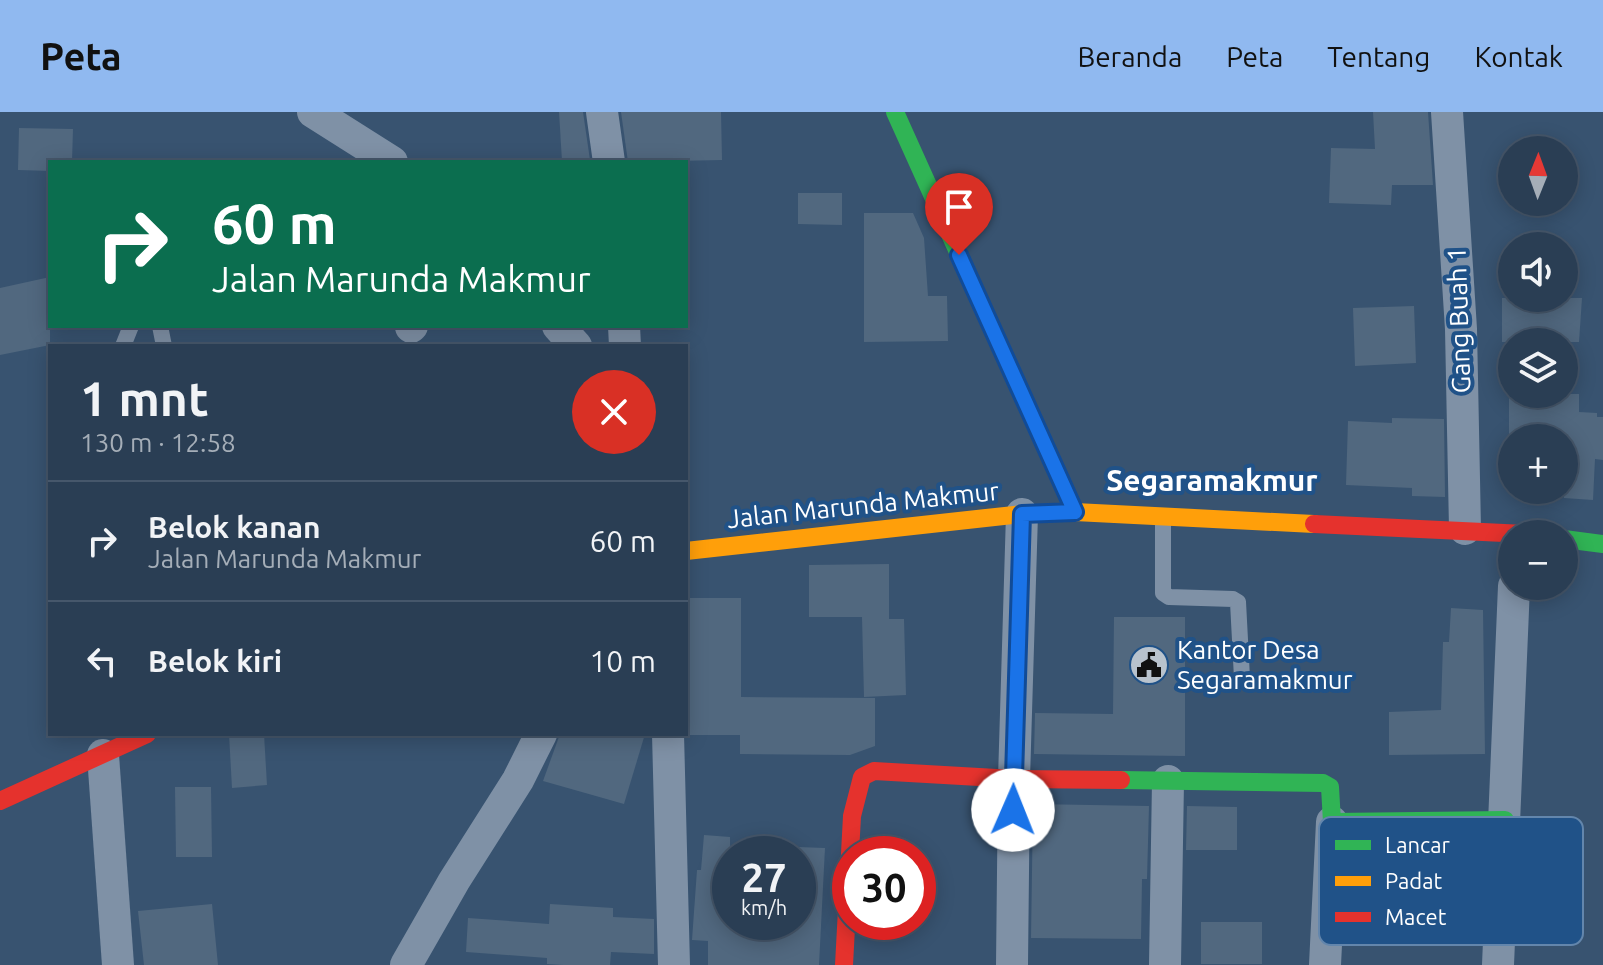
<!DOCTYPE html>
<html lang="id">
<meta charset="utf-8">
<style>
body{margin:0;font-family:Ubuntu,sans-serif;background:#36495e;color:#f1f3f6;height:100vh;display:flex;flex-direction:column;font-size:30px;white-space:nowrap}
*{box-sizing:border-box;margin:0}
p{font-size:26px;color:#a5aeb8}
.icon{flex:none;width:44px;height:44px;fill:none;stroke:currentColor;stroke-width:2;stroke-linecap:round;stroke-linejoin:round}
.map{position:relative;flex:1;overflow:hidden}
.panel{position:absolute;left:48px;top:232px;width:640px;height:392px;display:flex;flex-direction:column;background:#2a3e54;border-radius:0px;box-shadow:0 4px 20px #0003,0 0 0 2px #46576b}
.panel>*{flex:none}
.banner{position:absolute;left:48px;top:48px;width:640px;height:168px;border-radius:0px;box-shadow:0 4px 20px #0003,0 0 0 2px #46576b;background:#0b6e4f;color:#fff;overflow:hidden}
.needle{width:52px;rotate:1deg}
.fabs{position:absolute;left:1498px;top:24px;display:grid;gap:16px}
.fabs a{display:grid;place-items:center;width:80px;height:80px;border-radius:50%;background:#2a3e54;box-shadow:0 4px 20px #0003,0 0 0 2px #46576b;font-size:40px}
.speed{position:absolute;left:712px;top:724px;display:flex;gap:16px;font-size:40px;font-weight:700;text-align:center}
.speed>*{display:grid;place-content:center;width:104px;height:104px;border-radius:50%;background:#2a3e54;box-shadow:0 4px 20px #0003,0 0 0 2px #46576b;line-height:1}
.speed small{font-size:20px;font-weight:400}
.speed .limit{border:12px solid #d22;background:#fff;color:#111}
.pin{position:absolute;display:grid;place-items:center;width:68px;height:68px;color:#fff;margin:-82px -34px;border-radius:50% 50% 50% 0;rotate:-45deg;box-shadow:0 0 8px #0007}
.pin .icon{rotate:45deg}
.me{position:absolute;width:88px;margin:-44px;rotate:1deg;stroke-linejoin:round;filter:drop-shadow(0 0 6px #0008)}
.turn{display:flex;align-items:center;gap:28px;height:168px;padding:0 32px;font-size:36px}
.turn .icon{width:104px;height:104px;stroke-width:2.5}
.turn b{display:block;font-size:56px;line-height:68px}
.round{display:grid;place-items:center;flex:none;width:84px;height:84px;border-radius:42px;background:#36495e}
.overview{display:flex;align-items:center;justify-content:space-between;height:136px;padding:0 32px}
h1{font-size:48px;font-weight:700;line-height:60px}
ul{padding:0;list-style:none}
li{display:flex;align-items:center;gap:24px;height:120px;padding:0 32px;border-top:2px solid #46576b}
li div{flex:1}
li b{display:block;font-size:30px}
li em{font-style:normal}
header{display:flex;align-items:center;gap:48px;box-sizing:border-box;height:112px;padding:0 40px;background:#90b9f0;color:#111}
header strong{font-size:38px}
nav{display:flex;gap:44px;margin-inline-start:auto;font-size:28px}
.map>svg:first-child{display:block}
.building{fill:#51687f}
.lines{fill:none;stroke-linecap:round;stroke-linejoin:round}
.lane{stroke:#7f91a6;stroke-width:16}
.street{stroke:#7f91a6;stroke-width:32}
.fast{stroke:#30b455;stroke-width:18}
.slow{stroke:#ff9f0a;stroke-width:18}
.jam{stroke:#e5322d;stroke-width:18}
.route-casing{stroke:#114b97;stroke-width:20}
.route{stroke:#1a73e8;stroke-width:14}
.labels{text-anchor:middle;stroke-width:8;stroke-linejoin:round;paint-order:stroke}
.street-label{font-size:26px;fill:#fff;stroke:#205288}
.poi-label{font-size:26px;fill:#fff;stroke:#205288;text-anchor:start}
.quarter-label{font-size:30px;font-weight:bold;fill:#fff;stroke:#205288}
.key{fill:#205288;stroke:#6386ac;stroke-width:2}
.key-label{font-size:22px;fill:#fff}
</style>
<header>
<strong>Peta</strong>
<nav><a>Beranda</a><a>Peta</a><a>Tentang</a><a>Kontak</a></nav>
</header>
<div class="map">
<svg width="1603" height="853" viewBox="0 0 1603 853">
<rect width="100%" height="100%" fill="#385370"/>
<g class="building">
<path d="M559 0H583L590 48 562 49Z"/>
<path d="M621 0H721L722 48 628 50Z"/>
<path d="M1373 0H1428L1433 73H1392L1391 93 1329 91 1331 36 1375 37Z"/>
<path d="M19 16 73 17 72 50H50V59L18 58Z"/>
<path d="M798 81H842V113L798 112Z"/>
<path d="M864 101H913L924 126 928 184H947L948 229 864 230Z"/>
<path d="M50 165V233L0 243V176Z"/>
<path d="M1502 186H1582L1579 230H1502Z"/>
<path d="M1414 194 1416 251 1355 254 1353 196Z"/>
<path d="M1509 282H1579V300L1597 301V305H1603V348L1595 347 1593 388 1564 386V326H1509Z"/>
<path d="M1392 306 1444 307 1445 385 1412 384V376L1346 373 1348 309 1392 311Z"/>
<path d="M889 452V507H904L906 583 864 585 862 505H809V453Z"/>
<path d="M689 486H741V585L875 586V634L850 643 740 642V623H689Z"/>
<path d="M1451 496 1483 498 1485 642 1389 643V600L1441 598 1443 530H1449Z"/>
<path d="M1114 505H1185V644L1034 642 1035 601 1113 602Z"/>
<path d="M229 622H264L267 673 232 676Z"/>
<path d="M560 622H645L624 692 543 669Z"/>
<path d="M175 675H211L212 745H176Z"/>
<path d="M1033 692 1149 694 1147 767H1142L1141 827 1031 826Z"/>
<path d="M1187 694 1237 695V738H1186Z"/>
<path d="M704 723 730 725V810H798V735L825 736 819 853H708V829L692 828 697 758H701Z"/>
<path d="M212 792 218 853H144L138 799Z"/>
<path d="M550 792 613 796V805L654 807V842L611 840 610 853H563L547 852V846L466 840 468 806 549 812Z"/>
<rect x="1201" y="810" width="61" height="42"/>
</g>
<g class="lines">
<g class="lane">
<path d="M160 214 164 234"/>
<path d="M123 234 131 214"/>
<path d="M1163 405V481L1169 485 1233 487 1238 490 1242 566"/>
</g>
<g class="street">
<path d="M313 0 392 50"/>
<path d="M602 0 609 50"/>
<path d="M1447 0 1461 217 1465 417"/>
<path d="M558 214 576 234"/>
<path d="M624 214 625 234"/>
<path d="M411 215 412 214"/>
<path d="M668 622 674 853"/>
<path d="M103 643 118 853"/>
<path d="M406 853 454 769 518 668 541 622"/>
<path d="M1012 853 1014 667 1022 402"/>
<path d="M1165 853 1168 669"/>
<path d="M1325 853 1332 710"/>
<path d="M1498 853 1514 474"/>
</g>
<g class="fast">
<path d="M895 0 1075 400"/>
<path d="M1564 427 1603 432"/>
<path d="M1121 668 1323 671 1330 675 1332 710 1505 708"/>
</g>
<path class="slow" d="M686 439 1022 402 1075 400 1314 412"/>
<g class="jam">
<path d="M1314 412 1525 422"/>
<path d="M0 689 147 622"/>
<path d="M844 853 852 704 862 665 874 659 1014 667 1121 668"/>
</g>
</g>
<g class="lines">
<g class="route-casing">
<path id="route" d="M959 143 1075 400 1022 402 1013 698"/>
</g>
<use href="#route" class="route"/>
</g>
<defs>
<g id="civic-disc" transform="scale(2)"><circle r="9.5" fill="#b9c3cd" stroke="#205288"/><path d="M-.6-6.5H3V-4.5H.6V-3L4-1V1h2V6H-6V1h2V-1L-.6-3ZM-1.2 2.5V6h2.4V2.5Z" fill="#111"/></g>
</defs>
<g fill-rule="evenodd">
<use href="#civic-disc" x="1149" y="553"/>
</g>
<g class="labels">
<g class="street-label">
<text transform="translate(1459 208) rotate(-92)" y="9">Gang Buah 1</text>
<text transform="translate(863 393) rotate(-6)" y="9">Jalan Marunda Makmur</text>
</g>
<g class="poi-label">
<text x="1177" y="547">Kantor Desa<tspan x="1177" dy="30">Segaramakmur</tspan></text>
</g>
<g class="quarter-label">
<text x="1212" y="379">Segaramakmur</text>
</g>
</g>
<rect x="1319" y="705" width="264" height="128" rx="12" class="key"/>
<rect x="1335" y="728" width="36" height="10" fill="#30b455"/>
<rect x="1335" y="764" width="36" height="10" fill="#ff9f0a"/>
<rect x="1335" y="800" width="36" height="10" fill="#e5322d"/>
<g class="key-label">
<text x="1385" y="741">Lancar</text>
<text x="1385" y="777">Padat</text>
<text x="1385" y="813">Macet</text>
</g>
</svg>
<div class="fabs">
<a><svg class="needle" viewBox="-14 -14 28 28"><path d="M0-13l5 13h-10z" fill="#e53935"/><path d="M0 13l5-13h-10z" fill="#a5aeb8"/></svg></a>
<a><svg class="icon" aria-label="sound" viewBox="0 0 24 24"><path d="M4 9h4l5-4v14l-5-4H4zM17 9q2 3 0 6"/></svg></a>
<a><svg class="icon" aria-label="layers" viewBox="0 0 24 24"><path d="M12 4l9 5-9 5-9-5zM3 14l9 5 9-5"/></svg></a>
<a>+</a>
<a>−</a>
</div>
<div class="speed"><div>27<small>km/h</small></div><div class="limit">30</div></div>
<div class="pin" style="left:959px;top:143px;background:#d93025"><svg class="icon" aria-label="arrive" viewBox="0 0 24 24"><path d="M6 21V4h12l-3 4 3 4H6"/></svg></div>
<svg class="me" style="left:1013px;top:698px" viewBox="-20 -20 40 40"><circle r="19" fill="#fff"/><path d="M0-13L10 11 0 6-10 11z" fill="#1a73e8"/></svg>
<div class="banner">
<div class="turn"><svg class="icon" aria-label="right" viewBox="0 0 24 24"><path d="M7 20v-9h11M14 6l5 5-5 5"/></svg><div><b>60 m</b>Jalan Marunda Makmur</div></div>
</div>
<section class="panel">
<div class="overview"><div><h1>1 mnt</h1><p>130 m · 12:58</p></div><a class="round" style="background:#d93025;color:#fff"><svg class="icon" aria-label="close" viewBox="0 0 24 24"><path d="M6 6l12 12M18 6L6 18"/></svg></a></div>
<ul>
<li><svg class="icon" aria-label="right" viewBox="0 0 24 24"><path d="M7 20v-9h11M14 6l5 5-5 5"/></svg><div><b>Belok kanan</b><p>Jalan Marunda Makmur</p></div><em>60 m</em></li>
<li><svg class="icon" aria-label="left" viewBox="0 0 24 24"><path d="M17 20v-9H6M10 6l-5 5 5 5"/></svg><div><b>Belok kiri</b></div><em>10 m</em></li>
</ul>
</section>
</div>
